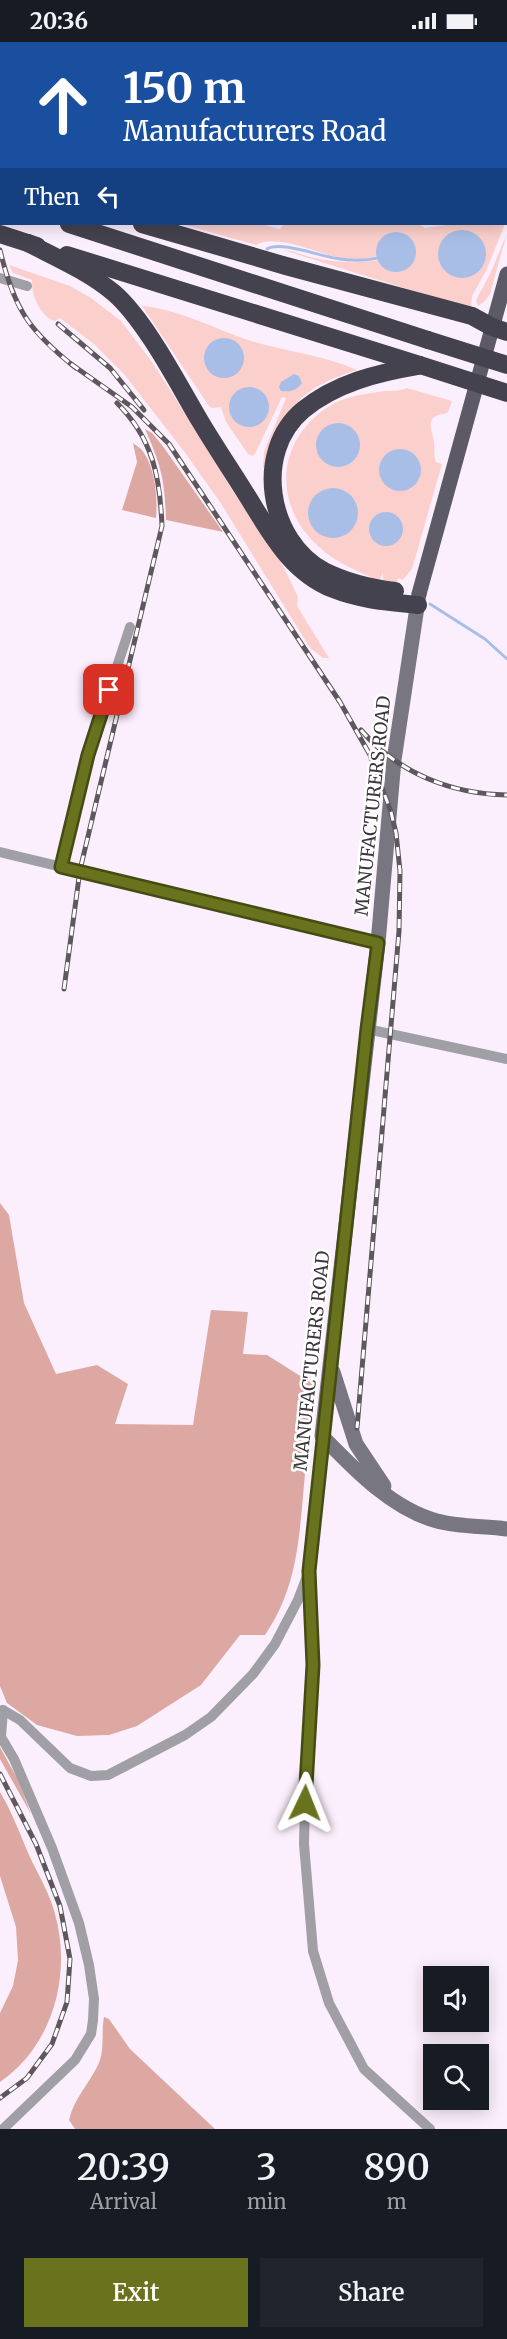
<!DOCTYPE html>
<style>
body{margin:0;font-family:Merriweather,serif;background:#20242c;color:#f1f3f6;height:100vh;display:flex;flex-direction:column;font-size:22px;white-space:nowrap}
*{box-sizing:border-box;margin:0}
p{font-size:20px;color:#9ea1a6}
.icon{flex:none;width:33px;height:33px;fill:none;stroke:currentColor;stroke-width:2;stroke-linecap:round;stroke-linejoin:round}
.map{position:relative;height:2087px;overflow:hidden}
.sheet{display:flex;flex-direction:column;background:#171b24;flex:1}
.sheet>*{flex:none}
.hud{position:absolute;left:0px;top:0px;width:507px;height:183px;box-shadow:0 3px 15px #0003;background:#1a4fa0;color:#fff;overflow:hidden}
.fabs{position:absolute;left:423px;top:1924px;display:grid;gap:12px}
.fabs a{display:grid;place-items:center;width:66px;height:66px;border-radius:0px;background:#171b24;box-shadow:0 3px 15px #0003;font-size:30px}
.pin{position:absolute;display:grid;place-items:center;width:51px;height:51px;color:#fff;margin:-26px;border-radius:12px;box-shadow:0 3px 9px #0006}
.me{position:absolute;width:66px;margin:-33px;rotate:2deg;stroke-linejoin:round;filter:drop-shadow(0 0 4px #0008)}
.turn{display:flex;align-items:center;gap:21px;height:126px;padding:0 24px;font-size:27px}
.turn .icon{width:78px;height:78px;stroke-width:2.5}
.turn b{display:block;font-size:42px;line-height:51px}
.then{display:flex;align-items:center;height:57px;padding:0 24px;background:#0003;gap:12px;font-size:22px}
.eta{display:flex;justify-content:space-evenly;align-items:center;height:102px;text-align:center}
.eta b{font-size:36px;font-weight:600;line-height:42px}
.primary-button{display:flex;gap:12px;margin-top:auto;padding:12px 24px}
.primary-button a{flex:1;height:69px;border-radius:0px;background:#69731d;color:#fff;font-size:24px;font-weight:600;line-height:69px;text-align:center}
.primary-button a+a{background:#20242c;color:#f1f3f6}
.status{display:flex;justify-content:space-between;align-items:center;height:42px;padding:0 30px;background:#171b24;direction:ltr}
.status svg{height:16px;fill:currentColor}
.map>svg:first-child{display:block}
.green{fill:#fbd0cc}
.forest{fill:#dda8a2}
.water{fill:#a8bee7}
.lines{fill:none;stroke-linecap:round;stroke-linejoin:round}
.stream{stroke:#a8bee7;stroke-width:3}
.minor{stroke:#a09fa6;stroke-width:10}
.secondary{stroke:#787680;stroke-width:15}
.primary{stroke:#5c5a66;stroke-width:15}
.motorway{stroke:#45424f;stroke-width:18}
.rail-casing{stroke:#5e585e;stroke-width:5}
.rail{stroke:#fff;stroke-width:3;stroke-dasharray:9;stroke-linecap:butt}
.motorway-bridge{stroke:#45424f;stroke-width:18}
.route-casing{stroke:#444b13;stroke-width:15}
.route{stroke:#69731d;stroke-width:10}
.labels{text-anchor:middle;stroke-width:5;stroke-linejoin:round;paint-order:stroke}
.street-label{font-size:18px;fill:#3c373c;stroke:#fff}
</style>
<div class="status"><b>20:36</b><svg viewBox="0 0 49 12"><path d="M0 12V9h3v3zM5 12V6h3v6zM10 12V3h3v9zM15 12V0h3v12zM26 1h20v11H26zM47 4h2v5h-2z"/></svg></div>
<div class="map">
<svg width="507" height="2087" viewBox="0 0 507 2087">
<rect width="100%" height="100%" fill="#fceffd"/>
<g class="green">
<path d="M181 182H261L279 187 285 182H418L425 186 452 182H505L486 229 472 254 471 267 283 208C292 208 304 214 315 216 335 220 357 222 378 218L377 214C367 216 358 218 348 217 323 215 278 190 256 203Z"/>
<path d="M507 191 490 252 485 259 478 264 476 258 491 230Z"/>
<path d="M9 223 70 244 91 256 121 279 152 320 210 410 230 445 282 522 298 555 297 564 329 616H323L310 606 220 460 183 408 124 332 94 302 60 276 55 279C40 275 31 252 32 238L13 231Z"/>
<path d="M142 264C172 266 213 285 242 296 279 309 320 312 357 328 297 347 285 367 266 424L263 426 264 410 286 356 282 355 255 412 252 414 248 412 226 380 221 365 212 366 209 364Z"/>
<path d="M407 346 452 359 448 370C445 372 441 372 438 373 425 378 433 391 434 400 435 408 433 413 436 420L442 422 412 527 403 538 398 536 397 541 383 538V531L379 539C358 529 336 521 319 505 273 464 275 400 328 365 344 354 366 352 385 349 392 349 401 349 407 346Z"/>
</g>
<g class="forest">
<path d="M145 387 152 391 162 403 223 490 166 478C165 438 161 423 145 387Z"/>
<path d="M133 401C137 404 142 407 144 411 155 427 158 457 156 476L122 468 137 420Z"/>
<path d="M0 1161 9 1173 24 1261 56 1332 97 1323 128 1342 115 1382 193 1383 211 1268 248 1270 243 1312 267 1313 313 1342C310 1375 307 1409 304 1443 299 1498 297 1546 265 1593H240L201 1643 137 1684 109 1693 77 1694 37 1683 7 1661 0 1644Z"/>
<path d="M0 1705 18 1738 31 1772 0 1717Z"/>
<path d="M0 1750C12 1770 20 1792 29 1813 38 1832 50 1852 55 1872 72 1932 53 2004 0 2040V1971L13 1944 18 1918 16 1885 0 1834Z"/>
<path d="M104 1975 109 1977 130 2007 215 2087H75L69 2078C74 2056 89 2042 98 2023 105 2009 101 1990 104 1975Z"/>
</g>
<g class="water">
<circle cx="462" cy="212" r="24"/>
<circle cx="396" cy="210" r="20"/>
<circle cx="224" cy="316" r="20"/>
<path d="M294 332 299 334 302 341C296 349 290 350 281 349L279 345 281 340Z"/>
<circle cx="249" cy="365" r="20"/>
<circle cx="338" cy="403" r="22"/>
<circle cx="400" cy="428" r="21"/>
<circle cx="333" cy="471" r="25"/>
<circle cx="386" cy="487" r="17"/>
</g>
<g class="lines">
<g class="stream">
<path d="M267 207C281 198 321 215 340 217 353 219 365 219 377 216"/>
<path d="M430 562 485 597 507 617"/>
</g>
<g class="minor">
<path d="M506 30H507"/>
<path d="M506 37 507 38"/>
<path d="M0 236 27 244"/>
<path d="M0 810 378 901"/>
<path d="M61 825 88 713 130 585"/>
<path d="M367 987 507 1017"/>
<path d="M309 1529 313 1623 306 1720 304 1802 313 1909 329 1961 364 2027 430 2087"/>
<path d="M3 1668 20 1678 70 1726 91 1734 108 1733 185 1693 211 1675 253 1632 275 1602 298 1558 309 1529 322 1394"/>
<path d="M3 2087 75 2018 91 1992 93 1978 94 1957 89 1923 79 1881 52 1806 14 1717 1 1695 3 1668"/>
</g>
<g class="secondary">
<path d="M419 552 394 718 378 901 322 1394C354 1427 392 1467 437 1479 459 1485 485 1484 507 1487"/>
<path d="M333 1330 356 1402 384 1444"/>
</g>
<path class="primary" d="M419 552 507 232"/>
<g class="motorway">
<path d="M69 182 428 298"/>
<path d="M142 182 286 224 472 274 492 285 507 290"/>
<path d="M0 192 37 204"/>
<path d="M28 201C57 216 89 230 114 251 146 279 178 342 200 379 215 404 231 428 246 452 270 490 290 530 333 547 360 558 389 560 418 563"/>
<path d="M67 213 420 323"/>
<path d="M395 549C371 546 346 540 324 529 268 499 253 410 303 368 336 341 377 331 418 324"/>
</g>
<g class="rail-casing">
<g id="rail">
<path d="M125 2 127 0"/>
<path d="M0 121 2 119"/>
<path d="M0 165 2 159"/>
<path d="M0 208C14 267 29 289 76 326"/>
<path d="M58 282 110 326 144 368"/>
<path d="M71 322 132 365 169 402 340 660 370 713 391 770 396 791 400 829 399 889 357 1386"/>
<path d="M361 688C398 731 451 752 507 753"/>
<path d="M64 947 80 828 162 484C160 435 153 397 117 361"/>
<path d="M0 1732 36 1802 60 1864 70 1917 67 1960 52 2002 27 2036 0 2056"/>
</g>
</g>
<use href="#rail" class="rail"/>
<g class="motorway-bridge">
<path d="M0 161H2"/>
<path d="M428 298 507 323"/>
<path d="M420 323 507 351"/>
</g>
</g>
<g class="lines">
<g class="route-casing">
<path id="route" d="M109 648 88 713 61 825 378 901 367 987 309 1529 313 1623 305 1761"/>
</g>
<use href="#route" class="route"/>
</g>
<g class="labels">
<g class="street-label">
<text transform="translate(373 764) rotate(-84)" y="6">MANUFACTURERS ROAD</text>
<text transform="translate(312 1319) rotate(-84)" y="6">MANUFACTURERS ROAD</text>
</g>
</g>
</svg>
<div class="fabs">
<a><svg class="icon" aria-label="sound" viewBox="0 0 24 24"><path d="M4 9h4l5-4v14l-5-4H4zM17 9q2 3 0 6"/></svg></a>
<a><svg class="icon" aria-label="search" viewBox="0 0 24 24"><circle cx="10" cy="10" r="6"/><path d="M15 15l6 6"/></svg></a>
</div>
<div class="pin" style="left:109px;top:648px;background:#d93025"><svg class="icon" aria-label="arrive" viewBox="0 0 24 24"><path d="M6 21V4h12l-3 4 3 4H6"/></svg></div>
<svg class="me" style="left:305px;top:1761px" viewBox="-20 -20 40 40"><path d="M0-17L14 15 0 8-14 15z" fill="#69731d" stroke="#fff" stroke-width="4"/></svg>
<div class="hud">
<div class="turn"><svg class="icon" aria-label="ahead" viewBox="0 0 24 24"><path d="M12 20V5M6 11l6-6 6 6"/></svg><div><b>150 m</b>Manufacturers Road</div></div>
<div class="then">Then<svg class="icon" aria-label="left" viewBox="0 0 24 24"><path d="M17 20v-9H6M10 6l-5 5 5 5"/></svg></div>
</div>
</div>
<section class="sheet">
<div class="eta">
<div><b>20:39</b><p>Arrival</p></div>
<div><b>3</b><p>min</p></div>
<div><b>890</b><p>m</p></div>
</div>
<div class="primary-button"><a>Exit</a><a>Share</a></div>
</section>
